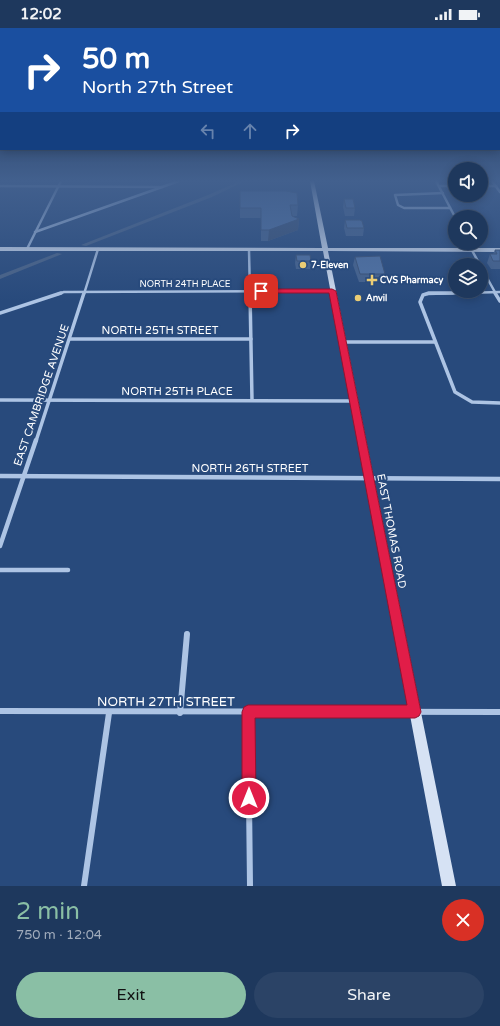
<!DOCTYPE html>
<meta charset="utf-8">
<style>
body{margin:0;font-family:"Varela Round",sans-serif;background:#2b4366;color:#f1f3f6;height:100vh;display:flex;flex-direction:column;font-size:15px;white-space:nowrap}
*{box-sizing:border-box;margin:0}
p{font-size:13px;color:#a1acbc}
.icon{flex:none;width:22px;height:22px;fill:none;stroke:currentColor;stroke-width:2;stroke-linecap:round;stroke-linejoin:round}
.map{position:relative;height:858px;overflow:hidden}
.drawer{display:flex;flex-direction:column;background:#1e385d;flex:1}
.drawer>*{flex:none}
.guide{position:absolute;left:0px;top:0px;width:500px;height:122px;box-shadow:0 2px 10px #0003,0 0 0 1px #3c5272;background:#1a4fa0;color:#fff;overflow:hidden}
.tools{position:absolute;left:448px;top:134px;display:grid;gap:8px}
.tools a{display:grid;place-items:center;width:40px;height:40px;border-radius:50%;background:#1e385d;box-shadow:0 2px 10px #0003,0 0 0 1px #3c5272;font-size:20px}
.pin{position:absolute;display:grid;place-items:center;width:34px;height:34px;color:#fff;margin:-17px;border-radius:8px;box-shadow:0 2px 6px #0006}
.me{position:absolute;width:44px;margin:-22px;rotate:0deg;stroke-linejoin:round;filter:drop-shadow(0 0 3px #0008)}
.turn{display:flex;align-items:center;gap:14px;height:84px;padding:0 16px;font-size:18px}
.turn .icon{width:52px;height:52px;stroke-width:2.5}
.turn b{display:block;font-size:28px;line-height:34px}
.lanes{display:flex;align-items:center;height:38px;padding:0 16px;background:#0003;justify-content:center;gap:20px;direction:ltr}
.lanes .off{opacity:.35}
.round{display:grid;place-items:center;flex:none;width:42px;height:42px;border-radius:21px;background:#2b4366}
.overview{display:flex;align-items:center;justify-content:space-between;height:68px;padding:0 16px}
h1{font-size:24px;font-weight:600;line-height:30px;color:#8abfa5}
.action{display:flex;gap:8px;margin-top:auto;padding:8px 16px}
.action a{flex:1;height:46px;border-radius:24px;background:#8abfa5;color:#111;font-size:16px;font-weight:600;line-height:46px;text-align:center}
.action a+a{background:#2b4366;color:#f1f3f6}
.status{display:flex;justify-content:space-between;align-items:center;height:28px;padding:0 20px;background:#1e385d;direction:ltr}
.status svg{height:11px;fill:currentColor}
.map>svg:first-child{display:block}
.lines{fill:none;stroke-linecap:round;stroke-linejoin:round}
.canal{fill:#4b6488;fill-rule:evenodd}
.street-far3{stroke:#adc4e4;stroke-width:2.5}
.street-far2{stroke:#adc4e4;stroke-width:3.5}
.street-far1{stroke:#adc4e4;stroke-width:4.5}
.street{stroke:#adc4e4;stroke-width:6}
.secondary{fill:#d6e2f4;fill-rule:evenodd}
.wall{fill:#46638e}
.shaded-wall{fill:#395074}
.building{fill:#5173a5;stroke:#395074}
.route{fill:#e11d48;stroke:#92132f}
.poi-dot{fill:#ebcd74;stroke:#284a7c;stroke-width:1.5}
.labels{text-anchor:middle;stroke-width:4;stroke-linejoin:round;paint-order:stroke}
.far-poi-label{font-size:9px;font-weight:bold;fill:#fff;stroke:#284a7c;text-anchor:start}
.far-street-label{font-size:9px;fill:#fff;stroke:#284a7c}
.street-label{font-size:11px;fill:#fff;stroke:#284a7c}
.near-street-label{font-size:13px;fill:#fff;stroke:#284a7c}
</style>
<div class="status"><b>12:02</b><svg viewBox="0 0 49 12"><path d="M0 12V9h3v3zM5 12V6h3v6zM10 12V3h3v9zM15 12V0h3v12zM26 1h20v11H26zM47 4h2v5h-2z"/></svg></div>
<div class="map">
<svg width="500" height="858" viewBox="0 0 500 858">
<rect width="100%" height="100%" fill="#284a7c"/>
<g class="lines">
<g class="canal">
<path d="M240 153H245L212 169 86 218 81 217 208 167Z"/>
<path d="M57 225 62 226 0 251V247Z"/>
</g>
<g class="street-far3">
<path d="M436 153 455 189"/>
<path d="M492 153 500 164"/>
<path d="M0 158 162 159"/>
<path d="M439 158H455"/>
<path d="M481 158H496"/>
<path d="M443 165 395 167 398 177 404 180H450"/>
<path d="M35 204 179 153"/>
<path d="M468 215 480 237"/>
<path d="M27 221 61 153"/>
<path d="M249 222 250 266"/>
<path d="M481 239 496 266"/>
<path d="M58 266 64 264 332 263"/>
<path d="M84 266 98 221"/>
<path d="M427 266 500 264"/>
</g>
<g class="street-far2">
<path d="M250 265 252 372"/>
<path d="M453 265H429L423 267 420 274 455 364 472 374 500 375"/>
<path d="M495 265 500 273"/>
<path d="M0 285 61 265"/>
<path d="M70 311H251"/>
<path d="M342 314H435"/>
<path d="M0 372 354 373"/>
<path d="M36 413 84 265"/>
</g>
<g class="street-far1">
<path d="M0 448 500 451"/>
<path d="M0 518 36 412"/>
<path d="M0 542H68"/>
</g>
<g class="street">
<path d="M0 683 500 684"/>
<path d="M248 684 250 858"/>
<path d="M180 685 187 606"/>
<path d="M84 858 109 685"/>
</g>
<path class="secondary" d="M310 153H314L328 220H500V224L328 223 456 858H442L323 223H0V219L322 220Z"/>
</g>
<g class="wall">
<path d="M240 163 298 177 297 188H292L299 191 298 202 268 213H261V190H240Z"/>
<path d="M344 171 355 180 354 188H345L343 179Z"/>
<path d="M345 192 364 200 363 208H346L344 200Z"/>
<path d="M495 222H500V241H491L487 235 490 226H493Z"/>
<path d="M296 227 311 233 310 241H296L295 235Z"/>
<path d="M355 229 385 246 383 254H359L353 237Z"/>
</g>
<path class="shaded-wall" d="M299 191 298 202 268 213 269 202Z"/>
<g class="building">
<path d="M240 163H286L297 165 298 177H290L292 188 299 191 269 202H261V180H240Z"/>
<path d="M344 171H353L355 180H346Z"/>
<path d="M345 192H360L362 193 364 200H347Z"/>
<path d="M495 222H500V233H493L490 226H497Z"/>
<path d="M296 227H310L311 233H297Z"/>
<path d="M380 228 385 246H360L355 229Z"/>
</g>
<linearGradient id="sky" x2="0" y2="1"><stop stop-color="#162944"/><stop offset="0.56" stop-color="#42608e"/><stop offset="1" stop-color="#42608e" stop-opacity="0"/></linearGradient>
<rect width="500" height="273" fill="url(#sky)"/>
<path class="route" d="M259 261H332L336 263 421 684 419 688 415 690H255L256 770 254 775 249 777 244 775 242 770V684L244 679 248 677H407L329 265H261L259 264Z"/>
<g class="poi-dot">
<circle cx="303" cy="237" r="4"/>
<path d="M370 246h4v4h4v4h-4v4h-4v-4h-4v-4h4z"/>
<circle cx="358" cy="270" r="4"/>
</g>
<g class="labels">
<g class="far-poi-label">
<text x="311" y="240">7-Eleven</text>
<text x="380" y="255">CVS Pharmacy</text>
<text x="366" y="273">Anvil</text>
</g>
<g class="far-street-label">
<text x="185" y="259">NORTH 24TH PLACE</text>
</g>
<g class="street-label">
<text x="160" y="306">NORTH 25TH STREET</text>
<text x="177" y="367">NORTH 25TH PLACE</text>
<text transform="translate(41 367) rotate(-71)" y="4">EAST CAMBRIDGE AVENUE</text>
<text x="250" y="444">NORTH 26TH STREET</text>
<text transform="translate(392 503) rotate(79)" y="4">EAST THOMAS ROAD</text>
</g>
<g class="near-street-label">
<text x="166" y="678">NORTH 27TH STREET</text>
</g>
</g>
</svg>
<div class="tools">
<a><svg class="icon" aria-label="sound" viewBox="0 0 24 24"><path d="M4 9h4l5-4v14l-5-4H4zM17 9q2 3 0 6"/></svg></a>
<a><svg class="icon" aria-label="search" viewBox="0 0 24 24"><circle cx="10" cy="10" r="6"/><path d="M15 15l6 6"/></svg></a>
<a><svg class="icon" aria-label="layers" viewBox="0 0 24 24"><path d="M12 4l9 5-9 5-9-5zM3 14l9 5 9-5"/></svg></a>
</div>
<div class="pin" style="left:261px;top:263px;background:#d93025"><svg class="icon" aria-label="arrive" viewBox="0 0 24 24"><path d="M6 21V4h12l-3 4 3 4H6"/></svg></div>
<svg class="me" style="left:249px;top:770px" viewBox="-20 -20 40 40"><circle r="17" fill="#e11d48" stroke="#fff" stroke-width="3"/><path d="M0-11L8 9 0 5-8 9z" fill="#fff"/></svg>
<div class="guide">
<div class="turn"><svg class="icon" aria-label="right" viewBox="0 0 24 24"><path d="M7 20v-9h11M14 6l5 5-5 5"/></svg><div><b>50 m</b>North 27th Street</div></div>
<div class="lanes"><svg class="icon off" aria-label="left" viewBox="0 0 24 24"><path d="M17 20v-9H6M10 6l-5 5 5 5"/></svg><svg class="icon off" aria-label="ahead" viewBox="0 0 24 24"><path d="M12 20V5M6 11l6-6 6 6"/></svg><svg class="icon" aria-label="right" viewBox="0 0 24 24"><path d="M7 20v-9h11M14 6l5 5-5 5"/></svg></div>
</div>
</div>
<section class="drawer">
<div class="overview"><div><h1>2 min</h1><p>750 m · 12:04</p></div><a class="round" style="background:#d93025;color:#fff"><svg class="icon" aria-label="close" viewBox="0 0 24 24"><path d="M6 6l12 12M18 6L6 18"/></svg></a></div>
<div class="action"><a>Exit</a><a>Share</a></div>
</section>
